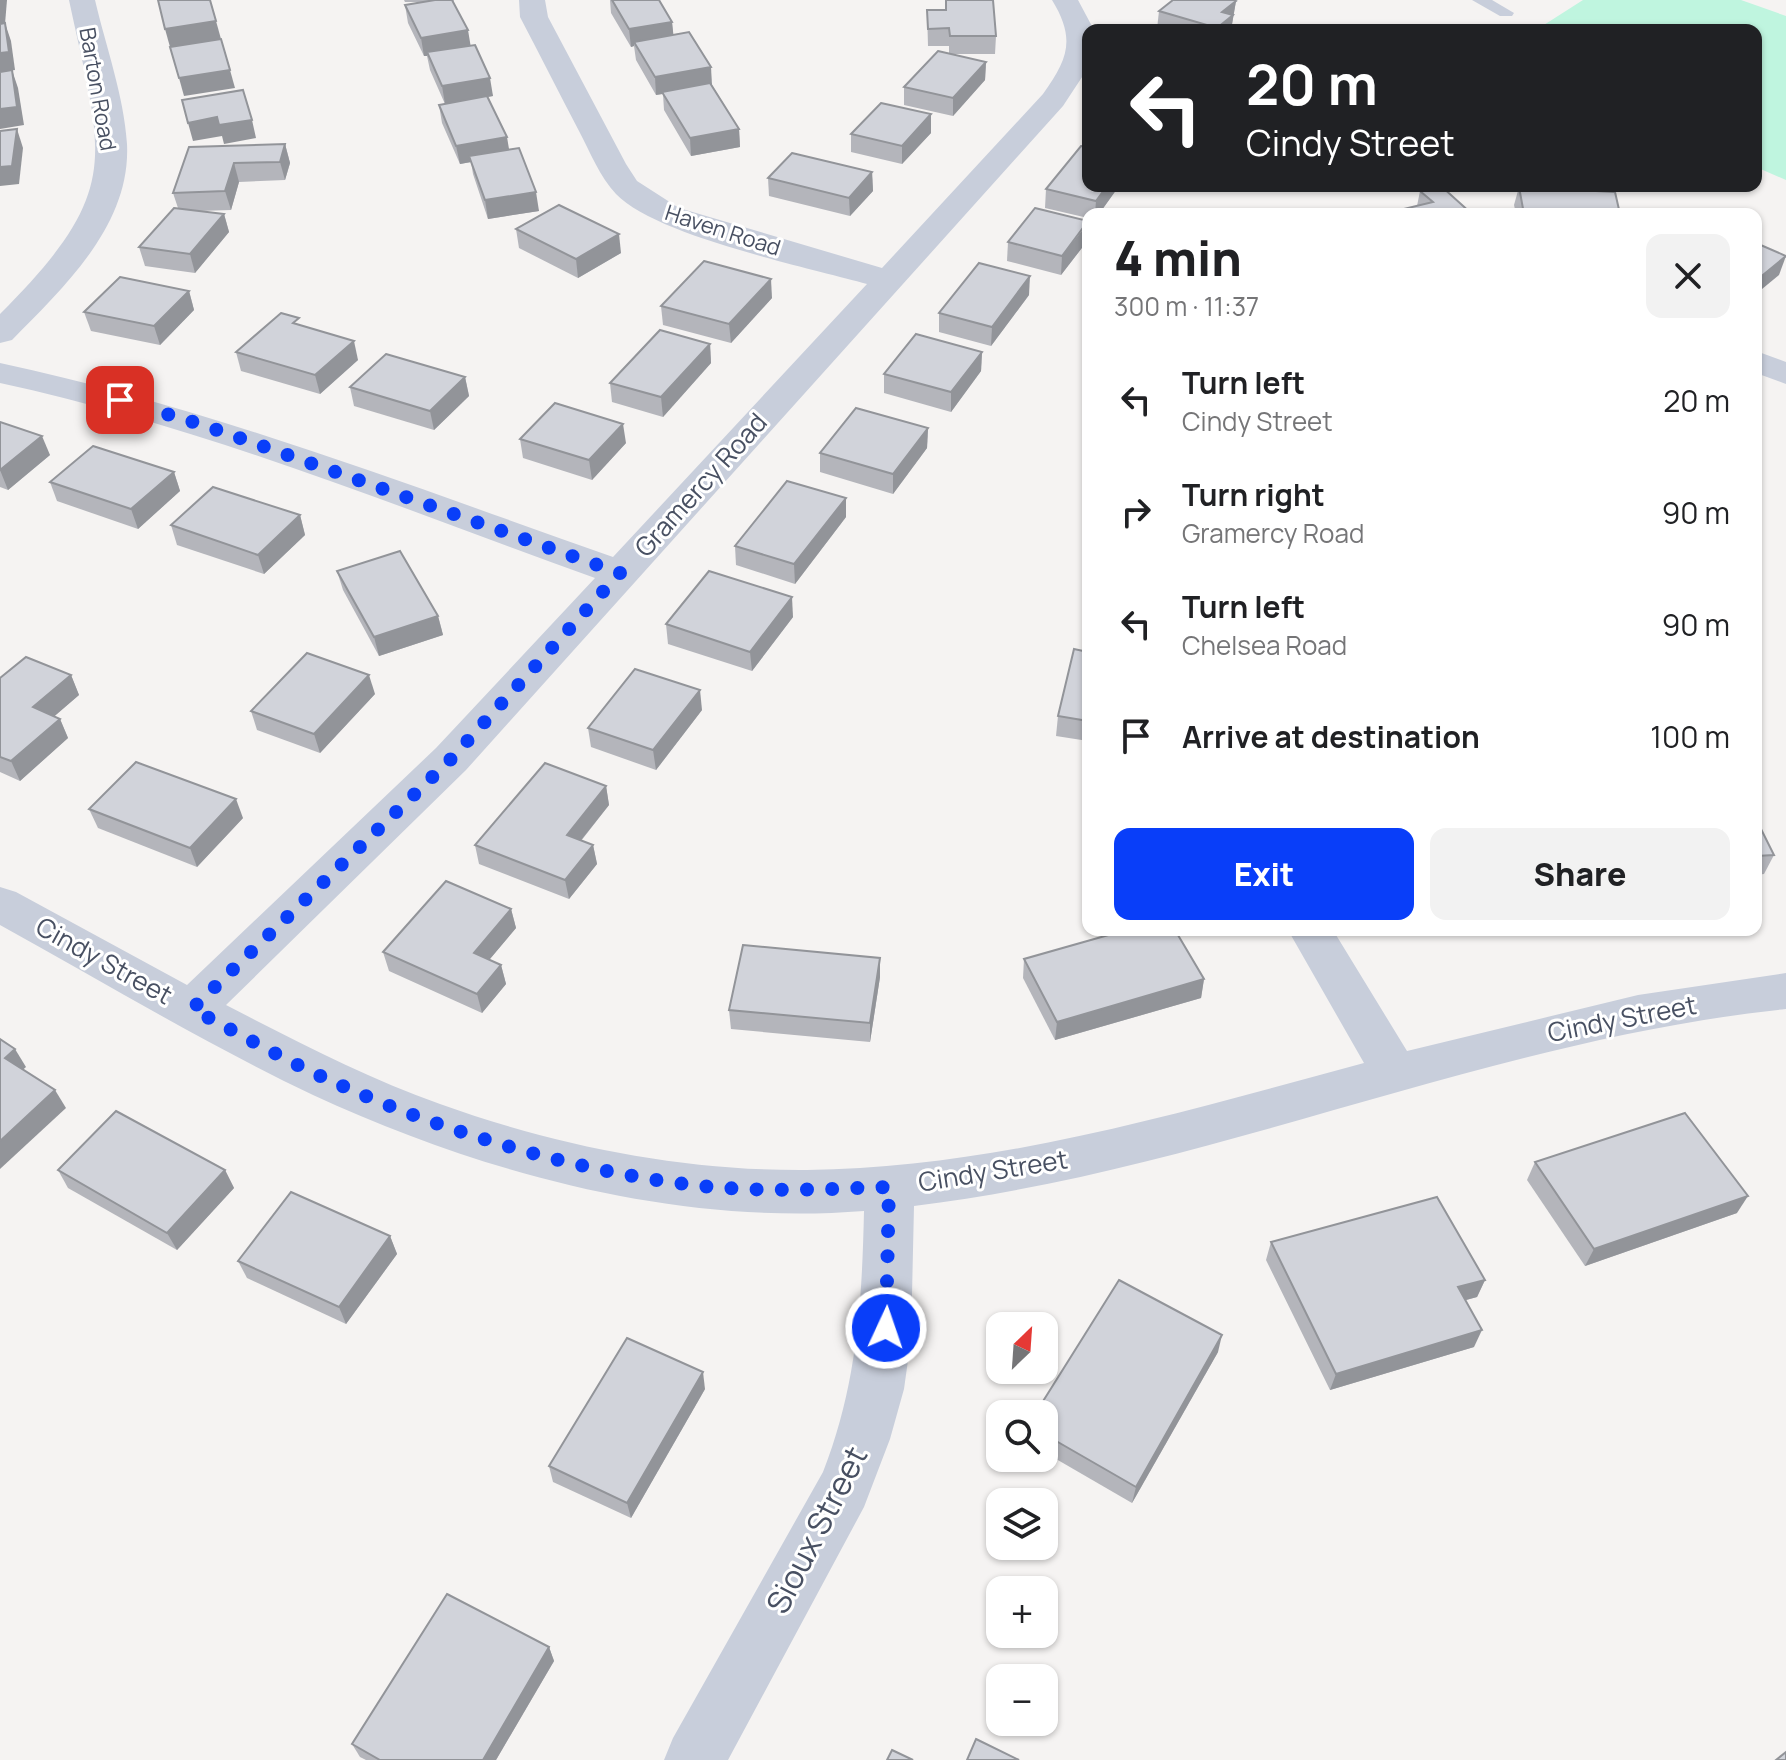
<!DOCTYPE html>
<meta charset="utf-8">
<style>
body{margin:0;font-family:Manrope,sans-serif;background:#f2f2f2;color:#202124;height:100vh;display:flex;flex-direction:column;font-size:30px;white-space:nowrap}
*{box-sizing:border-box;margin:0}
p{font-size:26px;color:#757577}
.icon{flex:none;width:44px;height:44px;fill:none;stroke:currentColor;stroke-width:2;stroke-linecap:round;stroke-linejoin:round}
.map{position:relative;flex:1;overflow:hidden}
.panel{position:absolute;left:1082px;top:208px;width:680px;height:728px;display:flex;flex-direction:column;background:#fff;border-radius:16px;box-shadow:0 2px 6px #0004}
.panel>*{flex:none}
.top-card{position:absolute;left:1082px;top:24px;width:680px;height:168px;border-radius:16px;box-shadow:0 2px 6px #0004;background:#202124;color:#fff;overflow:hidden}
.needle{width:52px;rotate:25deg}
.buttons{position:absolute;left:986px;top:1312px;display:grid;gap:16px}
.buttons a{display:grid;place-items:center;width:72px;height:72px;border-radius:16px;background:#fff;box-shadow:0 2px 6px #0004;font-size:40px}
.pin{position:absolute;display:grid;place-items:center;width:68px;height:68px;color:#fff;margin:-34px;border-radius:16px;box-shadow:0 4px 12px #0006}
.me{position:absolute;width:88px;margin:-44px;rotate:3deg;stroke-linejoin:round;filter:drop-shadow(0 0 6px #0008)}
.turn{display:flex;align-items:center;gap:28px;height:168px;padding:0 32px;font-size:36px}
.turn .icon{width:104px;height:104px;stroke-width:2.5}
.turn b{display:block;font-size:56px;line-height:68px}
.round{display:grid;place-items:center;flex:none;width:84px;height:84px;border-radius:16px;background:#f2f2f2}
.head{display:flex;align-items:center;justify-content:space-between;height:136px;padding:0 32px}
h1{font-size:48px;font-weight:800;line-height:60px}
.action{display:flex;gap:16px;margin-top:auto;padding:16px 32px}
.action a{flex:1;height:92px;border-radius:16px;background:#093ef9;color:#fff;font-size:32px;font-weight:800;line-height:92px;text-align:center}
.action a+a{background:#f2f2f2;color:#202124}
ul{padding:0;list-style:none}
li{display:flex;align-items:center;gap:24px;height:112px;padding:0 32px}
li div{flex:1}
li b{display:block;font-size:30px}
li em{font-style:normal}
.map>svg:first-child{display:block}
.green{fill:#bff5df}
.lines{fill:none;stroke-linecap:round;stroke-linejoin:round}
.service{fill:#c8cedb;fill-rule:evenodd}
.minor{fill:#c8cedb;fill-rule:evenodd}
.wall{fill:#b4b5bb}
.shaded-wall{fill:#929499}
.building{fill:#d1d3da;stroke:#929499;stroke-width:2}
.route{stroke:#093ef9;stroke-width:14;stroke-dasharray:0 25.2}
.labels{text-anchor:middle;stroke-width:6;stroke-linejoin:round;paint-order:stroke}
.far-street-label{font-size:22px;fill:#485062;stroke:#fff}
.street-label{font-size:26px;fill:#485062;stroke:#fff}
.near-street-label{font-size:32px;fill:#485062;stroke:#fff}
</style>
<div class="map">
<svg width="1786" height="1760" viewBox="0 0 1786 1760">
<rect width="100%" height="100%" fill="#f5f3f2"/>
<path class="green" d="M1583 0H1741L1786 16V180L1756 167V30H1536Z"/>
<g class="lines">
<path class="service" d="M1472 0H1492L1514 13 1512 16H1500Z"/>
<g class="minor">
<path d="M69 0H95C106 47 124 96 127 144 131 225 64 287 12 340L0 343V314C124 190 103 159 69 0Z"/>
<path d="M519 0H545L548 17 626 164 637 181 679 208 882 268 1043 94C1068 59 1076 39 1052 0H1078L1094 30H1088V68L1063 106 466 770 226 1005C296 1041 365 1077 440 1104 557 1146 683 1171 807 1170 997 1168 1182 1112 1364 1063L1288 930H1333L1407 1051 1638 995 1786 973V1009C1488 1040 1211 1170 914 1206L911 1339 904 1389 890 1439 864 1507 728 1760H664L673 1738 823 1472C857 1386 862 1302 864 1211 676 1226 482 1173 313 1095 206 1044 103 982 0 925V887L16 892 187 985 436 748 595 578C398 507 204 427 0 383V363C210 408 411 486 613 557L867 284C807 267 656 236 616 194 600 177 590 152 579 131 559 93 540 55 520 17Z"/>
<path d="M1756 351 1786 362V384L1756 373Z"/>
</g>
</g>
<g class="wall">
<path d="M404 0H454L453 2 470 45 493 96 488 97 509 150 539 211 488 219 473 174 471 162 460 164 442 123 439 105 445 104 430 70 427 56H424L408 23 405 5 422 2H405Z"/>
<path d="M610 0H659L672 22 673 35 712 85 739 129 740 147 691 156 664 110 663 94 656 95 636 60 634 46 631 47 611 13Z"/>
<path d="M946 0 996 36 995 54H950L986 62 985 80 953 116 904 105V87L949 54V46H928L927 10H946Z"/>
<path d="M1236 1 1231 30H1161L1157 29 1159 11Z"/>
<path d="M931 114V133L902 164 851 152V134Z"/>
<path d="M285 144 290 163 285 180 239 182 231 210 199 211 224 214 229 232 195 273 145 266 139 247 178 208 173 193 189 147Z"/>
<path d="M872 172 873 191 850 216 769 196 768 178Z"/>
<path d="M1119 186 1099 214H1088V218L1045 208 1046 189Z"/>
<path d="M1519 187 1620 214H1516L1514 205Z"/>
<path d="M1420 191 1472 214H1386L1387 213 1417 206Z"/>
<path d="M516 229 621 253 578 278 519 248Z"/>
<path d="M1088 240 1061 275 1007 261 1008 242Z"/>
<path d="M189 291 194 310 160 345 91 331 84 312Z"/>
<path d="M1029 295 991 346 939 332V313Z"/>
<path d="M772 298 731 343 663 325 661 306Z"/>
<path d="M301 325 358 360 320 394 241 371 236 352Z"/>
<path d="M710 344 711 363 663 417 612 402 610 383Z"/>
<path d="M982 352 981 371 951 412 884 393V374Z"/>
<path d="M465 377 469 396 434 430 354 406 350 387Z"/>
<path d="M0 422 50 455 8 490 0 487Z"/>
<path d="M928 428 927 448 893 494 820 472V453Z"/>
<path d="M520 439 626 443 592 480 523 458Z"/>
<path d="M174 472 180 491 138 529 57 501 50 482Z"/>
<path d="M300 515 305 535 264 574 177 545 171 525Z"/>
<path d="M846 517 795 584 736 565 735 546Z"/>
<path d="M337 571 438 616 443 635 379 656 343 590Z"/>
<path d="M793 617 752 671 668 644 666 624Z"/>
<path d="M1088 652V741L1056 736 1058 716Z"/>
<path d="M71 675 79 695 54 716 60 719 68 738 20 781 0 772V678Z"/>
<path d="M375 694 320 753 257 730 251 711Z"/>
<path d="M702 710 656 770 591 747 588 728Z"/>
<path d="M606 786 609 805 581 841 593 845 597 864 569 899 479 864 475 845Z"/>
<path d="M89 809 243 818 197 867 98 828Z"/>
<path d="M1756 819 1774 855 1764 874 1756 875Z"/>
<path d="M511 909 516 928 489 960 501 965 506 984 482 1013 389 971 383 952Z"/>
<path d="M880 958V977L870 1042 731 1029 729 1010Z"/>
<path d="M1024 959 1204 979 1201 998 1055 1040 1023 978Z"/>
<path d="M1535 1162 1737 1213 1585 1266 1527 1180Z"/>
<path d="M58 1170H225L234 1188 177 1250 68 1188Z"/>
<path d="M390 1236 397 1254 346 1324 247 1278 238 1261Z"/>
<path d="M1271 1242 1485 1280 1477 1297 1466 1300 1474 1347 1330 1390 1266 1260Z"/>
<path d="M1218 1352 1132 1503 1044 1452V1414Z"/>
<path d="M705 1389 631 1518 553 1482 549 1466Z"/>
<path d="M549 1647 554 1661 496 1760H366L360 1757 352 1744Z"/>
</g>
<g class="shaded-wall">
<path d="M0 0H7L5 24 0 25Z"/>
<path d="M1236 1 1231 30H1216L1222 12Z"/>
<path d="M216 21 221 39 170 47 165 29Z"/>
<path d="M672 22 674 40 634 42V46L631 47 629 29Z"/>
<path d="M5 23 11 41 15 70 0 72V53Z"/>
<path d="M468 30 471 48 427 52V56H424L421 38Z"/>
<path d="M986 62 985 80 953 116V98Z"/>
<path d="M711 67 712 85 656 95 655 77Z"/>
<path d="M12 70 18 88 24 125 0 129V109Z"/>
<path d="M230 70 235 88 184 96 179 78Z"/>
<path d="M490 78 493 96 445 104 442 86Z"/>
<path d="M931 114V133L902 164V146Z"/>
<path d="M217 117 252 120 256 138 224 144 222 136 193 141 188 123Z"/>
<path d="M17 129 23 148 19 184 0 186V167Z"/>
<path d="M739 129 740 147 691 156 690 138Z"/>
<path d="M507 137 510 155 469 156 471 162 460 164 456 146Z"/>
<path d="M285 144 290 163 285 180 280 162Z"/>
<path d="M234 163 239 182 231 210 225 191Z"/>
<path d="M872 172 873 191 850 216 849 198Z"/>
<path d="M1107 186H1119L1099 214H1095L1096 201Z"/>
<path d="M536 192 539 211 488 219 485 200Z"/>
<path d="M224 214 229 232 195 273 190 254Z"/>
<path d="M1088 223V240L1061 275 1062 256Z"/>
<path d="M619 234 621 253 578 278 576 259Z"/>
<path d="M1786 256 1779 275 1756 294V284L1758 279Z"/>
<path d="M1030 276 1029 295 991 346 992 327Z"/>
<path d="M771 279 772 298 731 343 729 324Z"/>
<path d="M189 291 194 310 160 345 154 326Z"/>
<path d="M354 341 358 360 320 394 315 375Z"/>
<path d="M710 344 711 363 663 417 661 397Z"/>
<path d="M982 352 981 371 951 412V392Z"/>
<path d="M465 377 469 396 434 430 430 411Z"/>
<path d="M623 424 626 443 592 480 589 460Z"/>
<path d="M928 428 927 448 893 494V474Z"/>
<path d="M42 436 50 455 8 490 0 470Z"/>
<path d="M174 472 180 491 138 529 131 509Z"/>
<path d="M846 498V517L795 584 794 564Z"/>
<path d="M300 515 305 535 264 574 258 555Z"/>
<path d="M792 597 793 617 752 671 750 652Z"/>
<path d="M438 616 443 635 379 656 374 637Z"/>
<path d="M71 675 79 695 42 727 33 707Z"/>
<path d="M369 675 375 694 320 753 314 734Z"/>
<path d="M700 690 702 710 656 770 653 750Z"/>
<path d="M60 719 68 738 20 781 11 761Z"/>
<path d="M606 786 609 805 570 854 567 835Z"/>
<path d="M236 799 243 818 197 867 190 848Z"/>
<path d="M593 845 597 864 569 899 565 880Z"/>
<path d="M511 909 516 928 479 972 474 953Z"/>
<path d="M880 958V977L870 1042V1023Z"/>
<path d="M501 965 506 984 482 1013 477 994Z"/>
<path d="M1204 979 1201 998 1055 1040 1057 1022Z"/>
<path d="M15 1049 26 1067 16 1076 5 1058Z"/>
<path d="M55 1090 66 1108 0 1169V1141Z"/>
<path d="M225 1170 234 1188 177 1250 167 1233Z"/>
<path d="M1748 1196 1737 1213 1585 1266 1594 1249Z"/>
<path d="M390 1236 397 1254 346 1324 339 1307Z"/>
<path d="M1485 1280 1477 1297 1451 1304 1458 1287Z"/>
<path d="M1482 1330 1474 1347 1330 1390 1336 1374Z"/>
<path d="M1222 1335 1218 1352 1132 1503 1136 1487Z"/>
<path d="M703 1372 705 1389 631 1518 627 1503Z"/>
<path d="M549 1647 554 1661 496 1760H483Z"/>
</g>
<g class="building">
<path d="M158 0H210L216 21 165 29Z"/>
<path d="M435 0H452L468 30 421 38 405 5Z"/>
<path d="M612 0H659L672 22 629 29Z"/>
<path d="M946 0H993L996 36H950L949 28 928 29 927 10H946Z"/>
<path d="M1173 0H1234L1236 1 1222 12 1233 15 1217 28 1159 11Z"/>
<path d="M5 23 9 52 0 53V24Z"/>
<path d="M689 32 711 67 655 77 634 42Z"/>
<path d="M221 39 230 70 179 78 170 47Z"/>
<path d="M475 45 490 78 442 86 427 52Z"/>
<path d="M938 51 986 62 953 98 904 87Z"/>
<path d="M12 70 17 107 0 109V72Z"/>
<path d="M710 83 739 129 690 138 662 92Z"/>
<path d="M243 90 252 120 219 125 217 117 188 123 182 100Z"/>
<path d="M487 96 507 137 456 146 439 105Z"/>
<path d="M881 103 931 114 902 146 851 134Z"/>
<path d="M17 129 12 166 0 167V131Z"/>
<path d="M285 144 280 162 234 163 225 191 173 193 189 147Z"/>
<path d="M1081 146 1088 147V186H1107L1096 201 1046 189Z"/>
<path d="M519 148 536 192 485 200 469 156Z"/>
<path d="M792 153 872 172 849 198 768 178Z"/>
<path d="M1441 186 1472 214H1388L1387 213 1433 202 1420 191Z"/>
<path d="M1519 187 1615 192 1620 214H1524Z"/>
<path d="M559 205 619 234 576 259 516 229Z"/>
<path d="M174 208 224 214 190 254 139 247Z"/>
<path d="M1035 208 1088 221 1062 256 1008 242Z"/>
<path d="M1756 243 1786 256 1758 279 1756 278Z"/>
<path d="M704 261 771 279 729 324 661 306Z"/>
<path d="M979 263 1030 276 992 327 939 313Z"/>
<path d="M120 277 189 291 154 326 84 312Z"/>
<path d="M281 313 299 318 293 323 354 341 315 375 236 352Z"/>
<path d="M660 330 710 344 661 397 610 383Z"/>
<path d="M916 334 982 352 951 392 884 374Z"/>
<path d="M386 354 465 377 430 411 350 387Z"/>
<path d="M555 403 623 424 589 460 520 439Z"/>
<path d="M856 408 928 428 893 474 820 453Z"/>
<path d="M0 422 42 436 0 470Z"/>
<path d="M93 446 174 472 131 509 50 482Z"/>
<path d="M787 481 846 498 794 564 735 546Z"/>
<path d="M213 487 300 515 258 555 171 525Z"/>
<path d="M400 551 438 616 374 637 337 571Z"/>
<path d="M709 571 792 597 750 652 666 624Z"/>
<path d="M1074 649 1088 652V721L1058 716Z"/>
<path d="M307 653 369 675 314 734 251 711Z"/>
<path d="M26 657 71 675 33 707 60 719 11 761 0 757V678Z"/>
<path d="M635 669 700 690 653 750 588 728Z"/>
<path d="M136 762 236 799 190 848 89 809Z"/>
<path d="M545 763 606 786 567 835 593 845 565 880 475 845Z"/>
<path d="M1756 819 1774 855 1756 856Z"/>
<path d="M446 881 511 909 474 953 501 965 477 994 383 952Z"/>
<path d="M1126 930H1175L1204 979 1057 1022 1024 959Z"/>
<path d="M743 945 880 958 870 1023 729 1010Z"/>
<path d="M0 1039 15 1049 5 1058 55 1090 0 1141Z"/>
<path d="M116 1111 225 1170 167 1233 58 1170Z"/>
<path d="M1685 1113 1748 1196 1594 1249 1535 1162Z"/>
<path d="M291 1192 390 1236 339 1307 238 1261Z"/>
<path d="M1437 1197 1485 1280 1458 1287 1482 1330 1336 1374 1271 1242Z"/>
<path d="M1119 1280 1222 1335 1136 1487 1044 1434V1414H1035Z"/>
<path d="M627 1338 703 1372 627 1503 549 1466Z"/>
<path d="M447 1594 549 1647 483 1760H380L352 1744Z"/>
<path d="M976 1739 1019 1760H967Z"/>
<path d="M892 1750 913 1760H887Z"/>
<path d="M1786 1752V1760H1776Z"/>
</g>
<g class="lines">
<path class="route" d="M120 400 203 425 620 573 451 759 192 1009C240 1034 288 1062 338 1084 448 1134 592 1176 712 1187 771 1192 830 1189 889 1187L886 1328"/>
</g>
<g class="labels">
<g class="far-street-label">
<text transform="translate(98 89) rotate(80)" y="8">Barton Road</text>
<text transform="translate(723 230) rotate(18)" y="8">Haven Road</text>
</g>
<g class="street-label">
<text transform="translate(701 485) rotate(-48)" y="9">Gramercy Road</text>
<text transform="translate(104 961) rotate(29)" y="9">Cindy Street</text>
<text transform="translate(1622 1019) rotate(-11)" y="9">Cindy Street</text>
<text transform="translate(993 1171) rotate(-9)" y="9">Cindy Street</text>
</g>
<g class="near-street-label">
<text transform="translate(817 1530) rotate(-63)" y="11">Sioux Street</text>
</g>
</g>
</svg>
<div class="buttons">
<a><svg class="needle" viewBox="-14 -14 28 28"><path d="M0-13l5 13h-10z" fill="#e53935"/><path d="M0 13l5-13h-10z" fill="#757577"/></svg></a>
<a><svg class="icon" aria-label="search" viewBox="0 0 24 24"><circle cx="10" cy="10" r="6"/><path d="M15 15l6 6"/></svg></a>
<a><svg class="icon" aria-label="layers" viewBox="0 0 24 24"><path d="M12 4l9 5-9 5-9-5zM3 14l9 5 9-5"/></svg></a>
<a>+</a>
<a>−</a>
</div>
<div class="pin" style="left:120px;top:400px;background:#d93025"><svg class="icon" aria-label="arrive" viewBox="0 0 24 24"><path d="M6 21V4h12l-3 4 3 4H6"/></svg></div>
<svg class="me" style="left:886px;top:1328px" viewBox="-20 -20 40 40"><circle r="17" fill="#093ef9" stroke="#fff" stroke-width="3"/><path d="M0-11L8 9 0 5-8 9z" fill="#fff"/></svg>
<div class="top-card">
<div class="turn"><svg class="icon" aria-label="left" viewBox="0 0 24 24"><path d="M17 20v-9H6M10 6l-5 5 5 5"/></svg><div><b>20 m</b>Cindy Street</div></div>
</div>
<section class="panel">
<div class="head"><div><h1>4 min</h1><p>300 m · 11:37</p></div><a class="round"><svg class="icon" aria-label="close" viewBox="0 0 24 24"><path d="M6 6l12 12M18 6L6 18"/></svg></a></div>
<ul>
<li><svg class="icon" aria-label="left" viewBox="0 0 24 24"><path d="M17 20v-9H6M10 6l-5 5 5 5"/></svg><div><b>Turn left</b><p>Cindy Street</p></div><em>20 m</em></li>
<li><svg class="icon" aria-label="right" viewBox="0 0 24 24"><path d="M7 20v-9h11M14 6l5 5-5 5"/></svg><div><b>Turn right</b><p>Gramercy Road</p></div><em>90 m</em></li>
<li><svg class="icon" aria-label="left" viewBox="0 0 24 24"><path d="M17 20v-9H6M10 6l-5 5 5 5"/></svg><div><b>Turn left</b><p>Chelsea Road</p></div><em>90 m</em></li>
<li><svg class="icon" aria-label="arrive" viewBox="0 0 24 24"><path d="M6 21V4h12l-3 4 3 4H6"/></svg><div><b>Arrive at destination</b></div><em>100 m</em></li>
</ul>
<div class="action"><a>Exit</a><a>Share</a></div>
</section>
</div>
